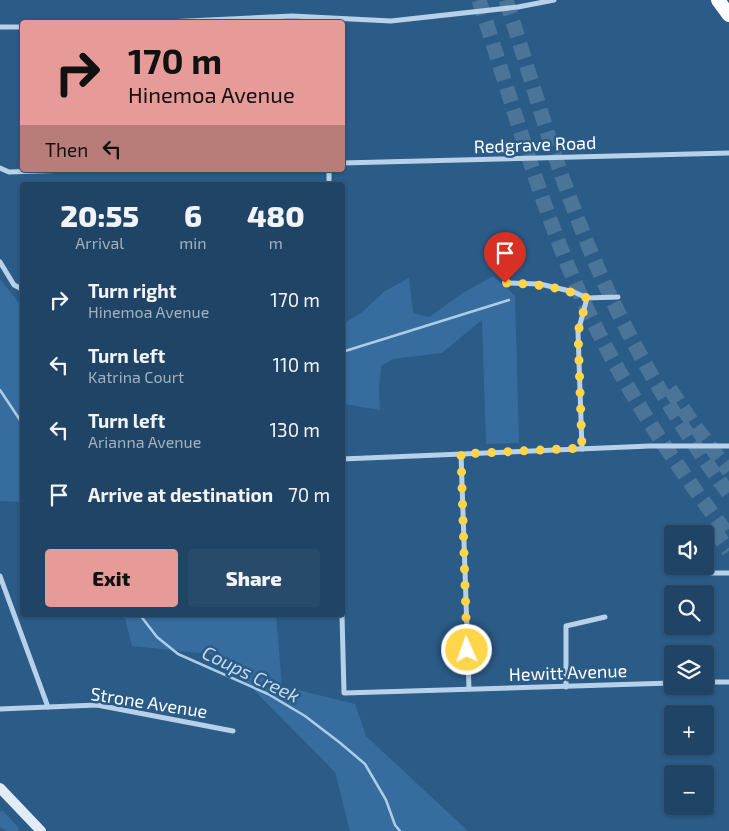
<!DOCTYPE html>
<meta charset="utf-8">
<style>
body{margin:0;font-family:"Exo 2",sans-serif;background:#284b6b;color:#f1f3f6;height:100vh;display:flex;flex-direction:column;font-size:19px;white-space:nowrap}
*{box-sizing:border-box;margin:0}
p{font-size:16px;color:#a2b0bf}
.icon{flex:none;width:28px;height:28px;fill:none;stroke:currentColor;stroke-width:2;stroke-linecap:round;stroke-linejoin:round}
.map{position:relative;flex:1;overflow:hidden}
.panel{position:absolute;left:20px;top:182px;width:325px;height:435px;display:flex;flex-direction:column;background:#204465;border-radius:5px;box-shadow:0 1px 4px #0004,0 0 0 1px #3d5c79}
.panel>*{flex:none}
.top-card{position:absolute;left:20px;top:20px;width:325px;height:152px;border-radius:5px;box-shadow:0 1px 4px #0004,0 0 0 1px #3d5c79;background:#e69b98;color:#111;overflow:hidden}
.controls{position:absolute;left:664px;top:525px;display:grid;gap:10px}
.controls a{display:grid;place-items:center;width:50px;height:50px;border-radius:5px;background:#204465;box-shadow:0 1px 4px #0004,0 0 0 1px #3d5c79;font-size:25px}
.pin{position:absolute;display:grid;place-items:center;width:42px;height:42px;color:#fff;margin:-51px -21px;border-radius:50% 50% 50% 0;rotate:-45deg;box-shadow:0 0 5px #0007}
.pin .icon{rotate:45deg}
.me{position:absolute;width:55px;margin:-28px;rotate:358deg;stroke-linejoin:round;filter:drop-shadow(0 0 4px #0008)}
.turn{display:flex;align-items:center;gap:18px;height:105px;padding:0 25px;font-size:22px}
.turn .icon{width:65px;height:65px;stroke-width:2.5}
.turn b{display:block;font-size:35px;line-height:42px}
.then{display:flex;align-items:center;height:48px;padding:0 25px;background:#0003;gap:10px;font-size:19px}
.eta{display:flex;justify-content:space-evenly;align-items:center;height:85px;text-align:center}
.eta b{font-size:30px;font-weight:800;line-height:35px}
.action{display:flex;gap:10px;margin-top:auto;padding:10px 25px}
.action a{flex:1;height:58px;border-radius:5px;background:#e69b98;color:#111;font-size:20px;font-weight:800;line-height:58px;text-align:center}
.action a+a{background:#284b6b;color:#f1f3f6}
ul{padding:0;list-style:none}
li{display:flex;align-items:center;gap:15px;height:65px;padding:0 25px}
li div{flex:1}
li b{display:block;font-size:19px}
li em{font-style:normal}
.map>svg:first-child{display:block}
.green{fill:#366d9e}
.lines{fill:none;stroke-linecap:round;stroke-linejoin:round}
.stream{stroke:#accde8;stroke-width:2.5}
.motorway-tunnel{stroke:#4b7499;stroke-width:15;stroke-dasharray:15 8;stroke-linecap:butt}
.minor{stroke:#b7d1e8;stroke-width:5}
.secondary{stroke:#e1ecf7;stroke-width:10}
.trunk{stroke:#fcfdfe;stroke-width:14}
.route{stroke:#ffd54a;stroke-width:9;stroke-dasharray:0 16.2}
.labels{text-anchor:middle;stroke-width:5;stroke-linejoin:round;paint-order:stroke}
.street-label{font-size:18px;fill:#fff;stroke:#2b5b87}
.water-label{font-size:19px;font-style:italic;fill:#c3dbef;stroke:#2b5b87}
</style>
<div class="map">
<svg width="729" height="831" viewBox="0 0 729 831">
<rect width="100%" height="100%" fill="#2b5b87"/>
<g class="green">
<path d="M493 276 513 294 515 295 519 443 486 444 482 320 442 353 393 359 381 366 379 389 380 410 343 404V324L361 313 385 291 409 278 413 313 429 317 463 293Z"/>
<path d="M0 279 22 307V502L0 501Z"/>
<path d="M124 615H276L282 686 355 704 366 736 468 831H350L335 772 219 655 132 646Z"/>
<path d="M2 810 19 828 18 831H7L0 827V812Z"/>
</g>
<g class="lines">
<g class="stream">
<path d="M342 352 509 300"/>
<path d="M0 390 22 423"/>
<path d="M140 615 157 637 178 654 268 694 305 716 339 742 365 764 386 800 395 825 400 831"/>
</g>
<g class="motorway-tunnel">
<path d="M479 0C508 89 533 180 568 266 609 366 665 451 729 536"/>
<path d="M506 0C531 77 552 155 582 230 619 325 669 412 729 494"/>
<path d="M670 389 694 425 729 471"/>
<path d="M714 530 729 551"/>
</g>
<g class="minor">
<path d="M166 22 292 16 391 21 518 7 554 0"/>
<path d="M0 27H22"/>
<path d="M342 163 729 153"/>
<path d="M0 168 9 172 72 170"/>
<path d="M329 170V185"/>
<path d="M0 262 14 285 22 289"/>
<path d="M505 283 540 284 574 292 587 298 618 297"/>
<path d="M582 449 578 332 587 298"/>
<path d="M461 454 469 689"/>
<path d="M342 459 650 446H729"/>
<path d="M708 573H729"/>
<path d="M0 576 48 707"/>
<path d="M342 615 344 693 672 683"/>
<path d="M705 682H729"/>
<path d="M566 687V626L605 617"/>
<path d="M0 709 97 705 233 731"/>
</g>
<path class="secondary" d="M0 788 41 831"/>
<path class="trunk" d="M718 0 729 15"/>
</g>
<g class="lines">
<path class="route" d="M467 650 461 454 582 448 578 332 587 298C557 286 537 284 505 283"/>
</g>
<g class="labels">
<g class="street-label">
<text transform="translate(535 145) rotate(-2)" y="6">Redgrave Road</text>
<text transform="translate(568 673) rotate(-2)" y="6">Hewitt Avenue</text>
<text transform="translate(149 703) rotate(9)" y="6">Strone Avenue</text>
</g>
<g class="water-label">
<text transform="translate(251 674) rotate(26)" y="7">Coups Creek</text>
</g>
</g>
</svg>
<div class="controls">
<a><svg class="icon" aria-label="sound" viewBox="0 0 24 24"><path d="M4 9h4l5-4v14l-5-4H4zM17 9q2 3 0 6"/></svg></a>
<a><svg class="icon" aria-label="search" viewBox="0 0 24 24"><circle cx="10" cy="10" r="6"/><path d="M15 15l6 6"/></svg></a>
<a><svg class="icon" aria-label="layers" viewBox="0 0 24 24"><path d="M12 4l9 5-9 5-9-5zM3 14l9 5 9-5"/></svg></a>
<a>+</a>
<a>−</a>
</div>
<div class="pin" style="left:505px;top:283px;background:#d93025"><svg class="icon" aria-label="arrive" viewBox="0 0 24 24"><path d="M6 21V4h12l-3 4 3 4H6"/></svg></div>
<svg class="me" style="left:467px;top:650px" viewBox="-20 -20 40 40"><circle r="17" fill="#ffd54a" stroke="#fff" stroke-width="3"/><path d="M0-11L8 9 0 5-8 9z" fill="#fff"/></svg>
<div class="top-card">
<div class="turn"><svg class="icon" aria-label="right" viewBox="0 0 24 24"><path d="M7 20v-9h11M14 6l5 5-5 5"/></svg><div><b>170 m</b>Hinemoa Avenue</div></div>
<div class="then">Then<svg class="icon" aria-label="left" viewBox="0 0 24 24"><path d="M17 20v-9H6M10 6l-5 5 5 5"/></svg></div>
</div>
<section class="panel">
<div class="eta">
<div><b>20:55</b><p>Arrival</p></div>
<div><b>6</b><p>min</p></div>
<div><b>480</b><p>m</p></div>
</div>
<ul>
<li><svg class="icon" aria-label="right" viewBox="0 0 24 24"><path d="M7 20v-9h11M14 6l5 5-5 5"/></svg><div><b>Turn right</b><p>Hinemoa Avenue</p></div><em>170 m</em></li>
<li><svg class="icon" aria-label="left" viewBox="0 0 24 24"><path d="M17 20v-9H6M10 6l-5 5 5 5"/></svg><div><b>Turn left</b><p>Katrina Court</p></div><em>110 m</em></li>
<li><svg class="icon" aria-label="left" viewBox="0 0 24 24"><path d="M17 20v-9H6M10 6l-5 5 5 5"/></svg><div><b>Turn left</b><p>Arianna Avenue</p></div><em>130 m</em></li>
<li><svg class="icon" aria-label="arrive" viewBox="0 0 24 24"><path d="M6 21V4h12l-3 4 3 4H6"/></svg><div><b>Arrive at destination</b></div><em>70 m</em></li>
</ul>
<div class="action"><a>Exit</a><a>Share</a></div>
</section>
</div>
